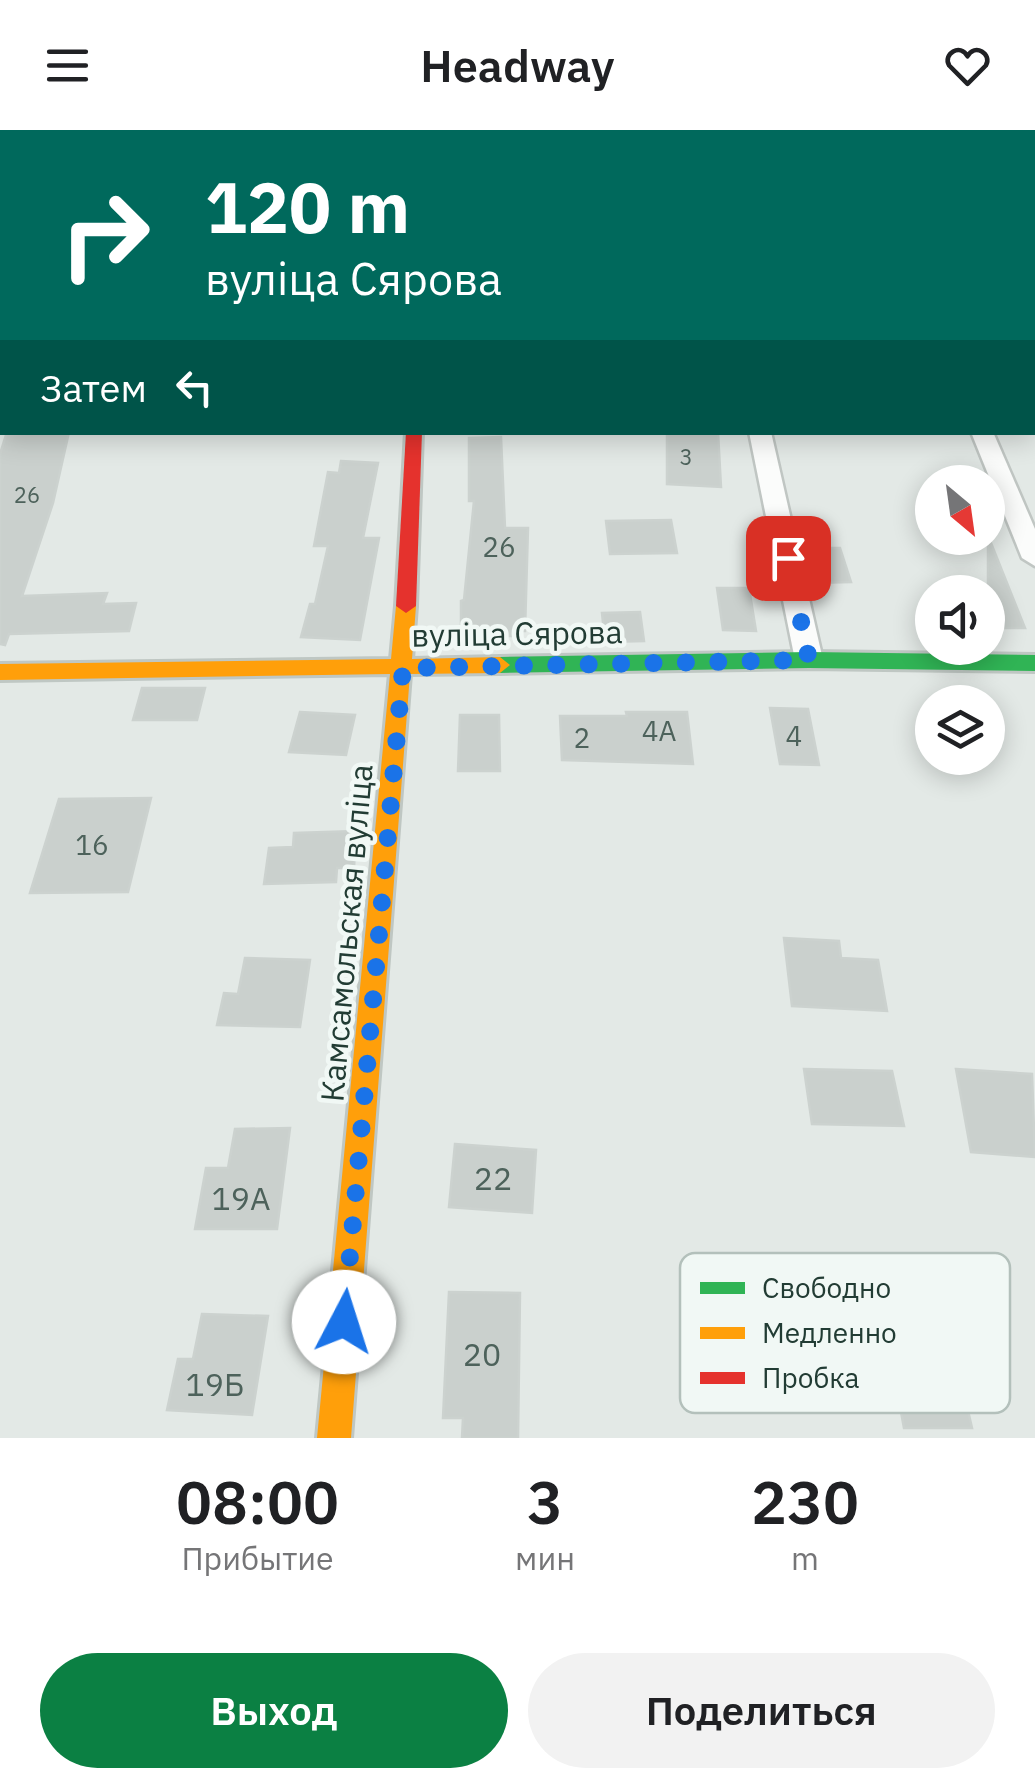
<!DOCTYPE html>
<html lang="ru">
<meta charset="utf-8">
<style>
body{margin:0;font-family:"IBM Plex Sans",sans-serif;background:#f2f2f2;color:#202124;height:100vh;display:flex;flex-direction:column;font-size:38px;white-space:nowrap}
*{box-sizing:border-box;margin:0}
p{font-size:32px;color:#757577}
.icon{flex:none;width:55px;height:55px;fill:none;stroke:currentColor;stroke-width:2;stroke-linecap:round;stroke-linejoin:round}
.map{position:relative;height:1308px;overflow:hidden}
.drawer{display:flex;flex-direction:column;background:#fff;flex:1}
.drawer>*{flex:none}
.top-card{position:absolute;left:0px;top:0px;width:1035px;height:305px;box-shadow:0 5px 25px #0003;background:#00695c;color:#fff;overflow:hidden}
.needle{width:65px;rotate:151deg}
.tools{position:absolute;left:915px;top:335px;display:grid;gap:20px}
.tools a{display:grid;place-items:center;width:90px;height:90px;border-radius:50%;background:#fff;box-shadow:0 5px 25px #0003;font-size:50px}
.pin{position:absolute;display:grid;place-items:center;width:85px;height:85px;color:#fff;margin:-42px;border-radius:20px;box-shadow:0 5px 15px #0006}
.me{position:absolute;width:110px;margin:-55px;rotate:5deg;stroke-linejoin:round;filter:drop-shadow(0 0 8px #0008)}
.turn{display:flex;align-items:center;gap:35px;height:210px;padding:0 40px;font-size:45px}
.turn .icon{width:130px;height:130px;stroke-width:2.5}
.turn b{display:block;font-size:70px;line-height:85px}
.then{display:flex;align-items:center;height:95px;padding:0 40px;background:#0003;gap:20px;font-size:38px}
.eta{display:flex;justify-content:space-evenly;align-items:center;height:170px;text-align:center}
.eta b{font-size:60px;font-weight:600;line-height:70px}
.cta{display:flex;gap:20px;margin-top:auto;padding:20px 40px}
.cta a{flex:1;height:115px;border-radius:60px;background:#0b8043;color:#fff;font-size:40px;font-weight:600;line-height:115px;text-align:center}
.cta a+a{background:#f2f2f2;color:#202124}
header{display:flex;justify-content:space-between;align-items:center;height:130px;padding:0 40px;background:#fff;font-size:45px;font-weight:600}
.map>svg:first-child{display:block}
.building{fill:#cad0cd;stroke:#ccd2cf;stroke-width:2.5}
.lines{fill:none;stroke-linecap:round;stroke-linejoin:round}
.lane-casing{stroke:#c0c6c3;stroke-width:5}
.street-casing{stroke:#c0c6c3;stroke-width:5}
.fast-casing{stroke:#bfc7c3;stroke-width:6}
.slow-casing{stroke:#bfc7c3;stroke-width:6}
.jam-casing{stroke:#bfc7c3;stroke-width:6}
.lane{fill:#fbfcfb;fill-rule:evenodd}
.street{fill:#fbfcfb;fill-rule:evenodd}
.fast{fill:#30b455;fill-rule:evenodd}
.slow{fill:#ff9f0a;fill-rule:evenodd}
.jam{fill:#e5322d;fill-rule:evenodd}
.route{stroke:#1a73e8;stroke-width:18;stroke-dasharray:0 32.4}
.labels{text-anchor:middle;stroke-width:9;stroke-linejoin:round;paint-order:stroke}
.far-number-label{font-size:22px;fill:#4d625b}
.number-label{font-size:28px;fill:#4d625b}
.street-label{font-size:32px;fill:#223c34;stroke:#f1f8f5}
.near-number-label{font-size:32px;fill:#4d625b}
.key{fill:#f1f8f5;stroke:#b3c0bb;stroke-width:2.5}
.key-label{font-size:28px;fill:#223c34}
</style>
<header><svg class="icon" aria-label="menu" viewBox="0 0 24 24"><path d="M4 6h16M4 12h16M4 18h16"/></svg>Headway<svg class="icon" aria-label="heart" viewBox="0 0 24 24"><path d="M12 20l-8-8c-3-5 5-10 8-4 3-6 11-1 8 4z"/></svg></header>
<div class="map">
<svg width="1035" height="1308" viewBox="0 0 1035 1308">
<rect width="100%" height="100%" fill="#e3e9e6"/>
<g class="building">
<path d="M69 302 53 373 22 466 107 463 103 474 136 473 129 501 9 504 5 515 0 514V324L6 305Z"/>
<path d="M667 302H718L721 357 667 354Z"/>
<path d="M501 307 505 398H528L525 501H511V506L461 507V471L464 470 474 371H469V308Z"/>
<path d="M341 331 378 333 363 408H379L360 510 301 507 310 474H315L328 416H314L328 342 339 343Z"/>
<path d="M671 390 677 423 610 424 606 391Z"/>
<path d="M988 408H989L1025 498H988Z"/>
<path d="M802 418H840L851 452 812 453Z"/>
<path d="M717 458H749L756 501 723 500Z"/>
<path d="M640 482 644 511 605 512 602 483Z"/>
<path d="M142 558H205L197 590H133Z"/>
<path d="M770 578 808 579 819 635 780 634Z"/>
<path d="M300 582 355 585 346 625 289 622Z"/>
<path d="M626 582H687L693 634 562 630 560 586H627Z"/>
<path d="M460 585H499L500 641H458Z"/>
<path d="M151 668 128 762 30 763 59 669Z"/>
<path d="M356 701 354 738H337L336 752 264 754 269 718 293 717 294 703Z"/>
<path d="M784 808 839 811 841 828 878 830 887 881 792 876Z"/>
<path d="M245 828 310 830 300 897 217 895 224 863 238 864Z"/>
<path d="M804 939 892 941 904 996 812 994Z"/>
<path d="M956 939 1032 944 1035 1027 971 1022Z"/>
<path d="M290 998 277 1099H195L206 1038H228L235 999Z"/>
<path d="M455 1014 536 1020 532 1083 449 1077Z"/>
<path d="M449 1162 520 1163 518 1308H462L463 1288H443Z"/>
<path d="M917 1168 921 1183H958L969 1233H957L972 1298H904L880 1169Z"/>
<path d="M202 1184 268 1186 252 1285 167 1280 178 1229H193Z"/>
</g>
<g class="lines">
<g class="lane-casing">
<g id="lane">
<path d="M432 0H440L441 2H433Z"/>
<path d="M611 0H619L620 2H612Z"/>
</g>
</g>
<g class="street-casing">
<g id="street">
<path d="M839 0H855L856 2H841Z"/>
<rect x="0" y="148" width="2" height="12"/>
<rect x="1032" y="157" width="3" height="12"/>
<path d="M749 302H771L823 530 819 537H799L795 530Z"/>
<path d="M971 302H993L1035 399V436L1022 428Z"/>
</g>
</g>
<g class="fast-casing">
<path id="fast" d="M809 522 1035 525V541L809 538 500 543 490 535 500 527Z"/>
</g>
<g class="slow-casing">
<path id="slow" d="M406 469 416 476 412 529 500 527 510 535 500 543 410 544 351 1308H317L390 544 0 550V534L391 529 396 476Z"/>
</g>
<g class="jam-casing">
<path id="jam" d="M406 302H422L416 476 406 483 396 476Z"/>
</g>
<use href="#lane" class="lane"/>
<use href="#street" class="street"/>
<use href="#fast" class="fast"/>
<use href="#slow" class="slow"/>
<use href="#jam" class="jam"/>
</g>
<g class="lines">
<path class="route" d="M344 1192 403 538 809 530 788 428"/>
</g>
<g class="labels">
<g class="far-number-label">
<text x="686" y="335">3</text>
<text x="27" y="373">26</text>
</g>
<g class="number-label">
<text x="499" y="427">26</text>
<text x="659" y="611">4А</text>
<text x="794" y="616">4</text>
<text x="582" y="618">2</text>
<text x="92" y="725">16</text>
</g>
<g class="street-label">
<text transform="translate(517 504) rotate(-1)" y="11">вуліца Сярова</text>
<text transform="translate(347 803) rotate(-85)" y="11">Камсамольская вуліца</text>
</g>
<g class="near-number-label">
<text x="493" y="1060">22</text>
<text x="241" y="1080">19А</text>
<text x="482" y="1236">20</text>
<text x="215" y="1266">19Б</text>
</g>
</g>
<rect x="680" y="1123" width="330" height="160" rx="15" class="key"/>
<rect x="700" y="1152" width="45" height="12" fill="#30b455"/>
<rect x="700" y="1197" width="45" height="12" fill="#ff9f0a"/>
<rect x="700" y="1242" width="45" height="12" fill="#e5322d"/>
<g class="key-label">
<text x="762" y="1168">Свободно</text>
<text x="762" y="1213">Медленно</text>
<text x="762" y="1258">Пробка</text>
</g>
</svg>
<div class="tools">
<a><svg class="needle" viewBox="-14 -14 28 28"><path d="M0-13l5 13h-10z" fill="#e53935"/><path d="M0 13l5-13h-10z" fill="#757577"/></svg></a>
<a><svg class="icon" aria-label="sound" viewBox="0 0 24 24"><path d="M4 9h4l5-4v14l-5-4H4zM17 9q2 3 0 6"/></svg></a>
<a><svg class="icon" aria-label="layers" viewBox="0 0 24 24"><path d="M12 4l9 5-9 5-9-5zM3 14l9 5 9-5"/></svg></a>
</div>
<div class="pin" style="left:788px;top:428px;background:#d93025"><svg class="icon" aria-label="arrive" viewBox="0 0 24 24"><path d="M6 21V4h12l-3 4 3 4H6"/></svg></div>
<svg class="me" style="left:344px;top:1192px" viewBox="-20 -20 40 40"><circle r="19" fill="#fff"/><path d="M0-13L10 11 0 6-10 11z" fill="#1a73e8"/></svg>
<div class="top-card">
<div class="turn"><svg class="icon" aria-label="right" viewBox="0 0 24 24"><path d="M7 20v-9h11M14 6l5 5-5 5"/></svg><div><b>120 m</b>вуліца Сярова</div></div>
<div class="then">Затем<svg class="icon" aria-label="left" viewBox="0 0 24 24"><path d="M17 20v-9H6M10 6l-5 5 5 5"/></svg></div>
</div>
</div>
<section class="drawer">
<div class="eta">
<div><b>08:00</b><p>Прибытие</p></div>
<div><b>3</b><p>мин</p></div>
<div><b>230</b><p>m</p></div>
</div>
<div class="cta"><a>Выход</a><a>Поделиться</a></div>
</section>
